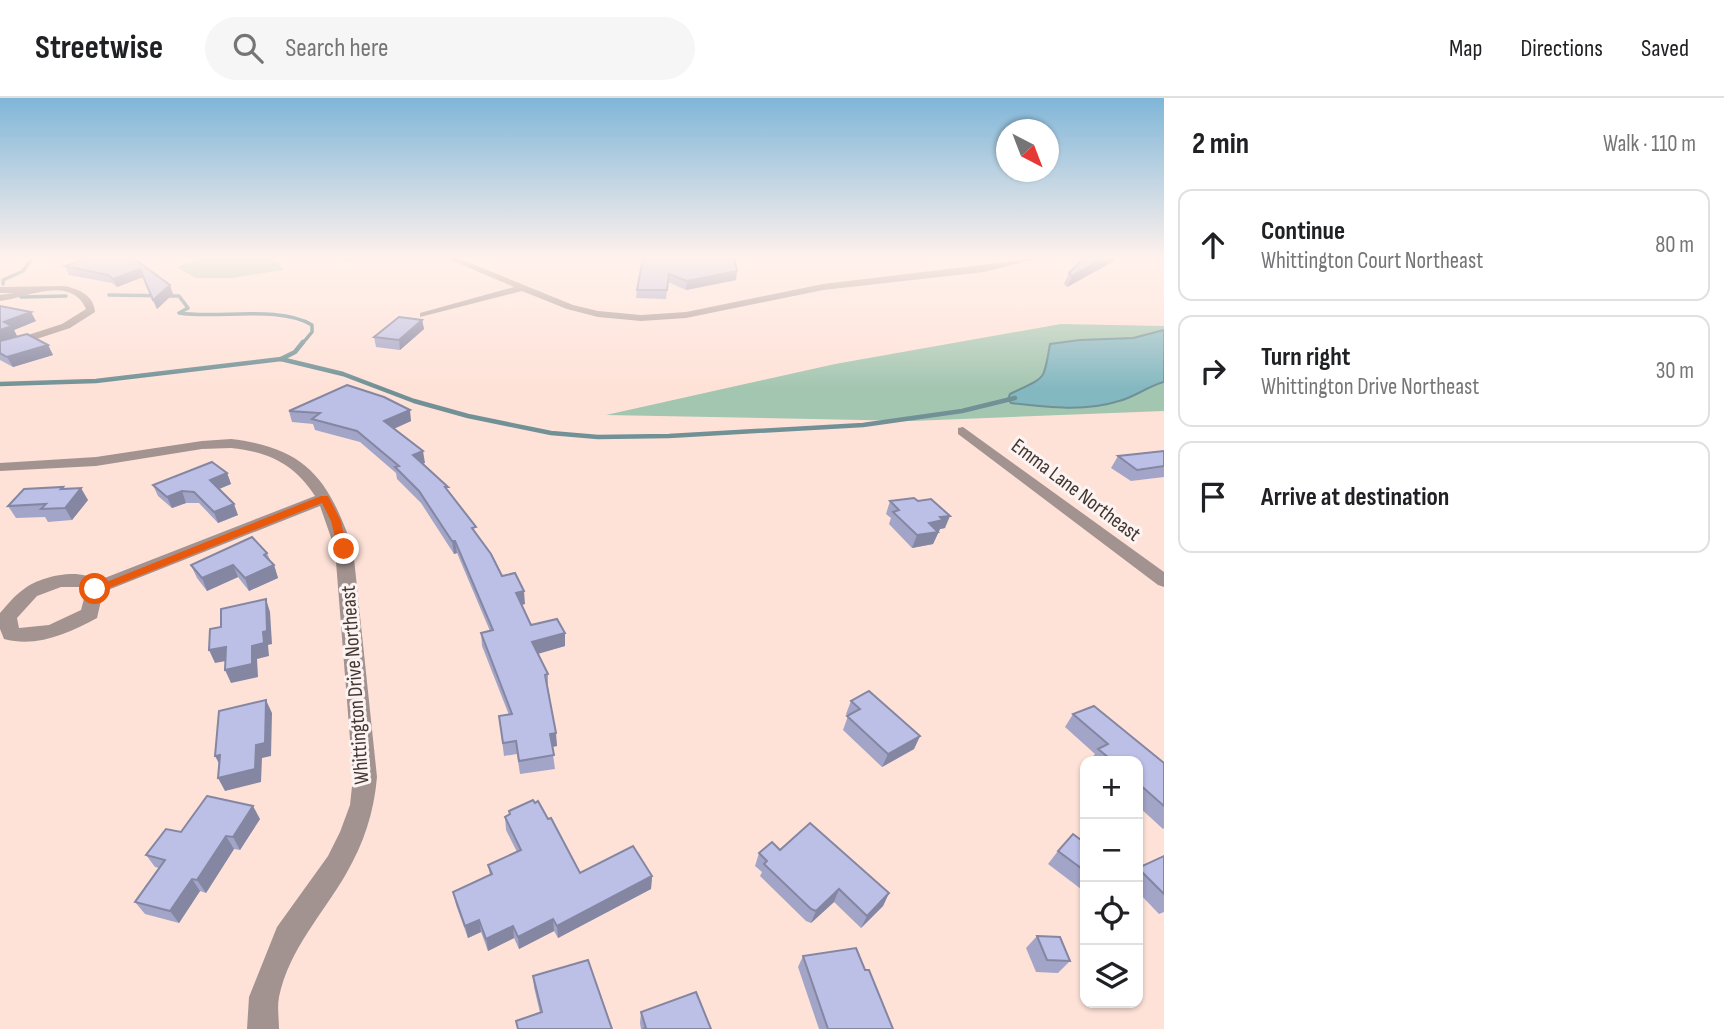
<!DOCTYPE html>
<meta charset="utf-8">
<style>
body{margin:0;font-family:"Sofia Sans Condensed",sans-serif;background:#f6f6f6;color:#202124}
.controls{position:absolute;right:21px;bottom:21px;display:grid;overflow:hidden;border-radius:14px;box-shadow:0 2px 5px #0004}
.controls button{width:63px;height:63px;display:grid;place-items:center;padding:0;border:0;border-bottom:2px solid #e0e0e0;background:#fff;color:#202124;font:35px sans-serif}
.compass{position:absolute;left:996px;top:21px;width:63px;height:63px;border-radius:50%;background:#fff;box-shadow:0 2px 5px #0004;rotate:138deg}
.stop{position:absolute;width:21px;height:21px;margin:-16px;border:5px solid #ea580c;border-radius:50%;background:#fff}
.stop.end{background:#ea580c;border-color:#fff;box-shadow:0 2px 7px #0008}
.list{margin:0;padding:0;list-style:none}
h2{display:flex;justify-content:space-between;align-items:center;height:91px;margin:0;padding:0 28px;font-size:30px}
h2 small{font-size:23px;font-weight:400;color:#757577}
.list li{display:grid;grid-template-columns:46px 1fr auto;gap:21px;align-items:center;box-sizing:border-box;height:112px;margin:0 14px 14px;padding:0 14px;border:2px solid #e0e0e0;border-radius:14px}
.list b{display:block;font-size:26px;white-space:nowrap}
.list p{margin:0;font-size:23px;white-space:nowrap;color:#757577}
.list em{font-size:23px;font-style:normal;color:#757577}
.icon{flex:none;width:38px;height:38px;fill:none;stroke:currentColor;stroke-width:2;stroke-linecap:round;stroke-linejoin:round}
.map{position:relative;flex:none;width:1164px;height:931px;overflow:hidden}
header{display:flex;align-items:center;gap:42px;box-sizing:border-box;height:98px;padding:0 35px;background:#fff;border-bottom:2px solid #e0e0e0}
header strong{font-size:33px}
nav{display:flex;gap:38px;margin-inline-start:auto;font-size:24px}
.search{width:490px;height:63px;background:#f6f6f6;display:flex;align-items:center;gap:18px;box-sizing:border-box;padding:0 24px;border-radius:38px;color:#757577;font-size:26px}
main{display:flex}
aside{flex:1;background:#fff}
.map>svg:first-child{display:block}
</style>
<header>
<strong>Streetwise</strong>
<div class="search"><svg class="icon" aria-label="search" viewBox="0 0 24 24"><circle cx="10" cy="10" r="6"/><path d="M15 15l6 6"/></svg>Search here</div>
<nav><a>Map</a><a>Directions</a><a>Saved</a></nav>
</header>
<main>
<div class="map">
<svg width="1164" height="931" viewBox="0 0 1164 931">
<rect width="100%" height="100%" fill="#fee2d8"/>
<g fill="#a3c6b1">
<path d="M208,160H273L283,172L231,180H196L176,169Z"/>
<path d="M1061,226L1164,228V313L912,323L606,317L835,266Z"/>
</g>
<path fill="#84b8c1" stroke="#719196" stroke-width="2" d="M1164,232V284C1148,288 1135,299 1119,303C1085,314 1046,309 1011,305L1008,301L1010,296C1046,278 1043,286 1050,246L1080,242L1133,240Z"/>
<g fill="none" stroke-linecap="round" stroke-linejoin="round">
<g stroke="#719196" stroke-width="3.5">
<path d="M3,186V182L23,173L32,160"/>
<path d="M109,197L179,198L188,210L179,215C218,221 279,207 312,227V234L302,246"/>
<path d="M21,199L66,198"/>
</g>
<g stroke="#719196" stroke-width="4.5">
<path d="M281,261L295,254L303,244"/>
<path d="M0,286L96,283L281,261L343,276L414,303L468,318L551,335L598,339L669,338L863,327L962,313L1015,300"/>
</g>
<g fill="#a39390" fill-rule="evenodd">
<path d="M446,160H458L573,207L598,213L641,217L686,214L823,186L1039,160L984,174L823,192L686,220L641,223L598,219L567,211L522,193L420,219V215L514,189Z"/>
<path d="M64,188C80,191 94,198 95,214L70,230L0,253V246L62,226L86,211C71,176 26,200 0,203V197L14,195H0V189Z"/>
<path d="M963,329L1164,474V489L1158,487L958,336V330Z"/>
<path d="M231,341C307,350 329,382 353,451L377,679C374,714 364,745 346,776C323,816 289,851 279,899C277,909 279,921 279,931H247L249,899L277,829L328,758L340,734L350,707L353,679L335,451L320,408L103,494L97,520C69,535 37,550 4,541L0,531V515C7,507 15,497 24,491C40,478 81,469 97,483L315,398C294,366 269,354 231,350L202,351L96,368L0,373V365L96,359L202,343ZM61,489H82L86,493L81,512L49,527L19,530L17,520L37,498Z"/>
</g>
</g>
<g fill="#a2a5c7">
<path d="M133,160L173,196L157,211L143,179L117,189L112,185L69,177L65,168Z"/>
<path d="M338,160H350L351,165Z"/>
<path d="M639,160H734L737,173L736,182L686,192L668,184L666,201L636,200L637,192L643,161Z"/>
<path d="M1114,163L1067,189L1064,186L1069,175Z"/>
<path d="M0,208L36,223L14,232L17,238L6,241L48,247L53,257L13,269L0,262Z"/>
<path d="M422,222L424,231L400,252L376,249L374,239Z"/>
<path d="M289,313L411,323L394,331L425,365H423L448,393L477,437L502,478L525,506L521,507L531,527L565,535V548L538,556L548,576V589L557,648L552,649L555,671L520,676L517,656L504,658L499,618L509,617L482,548L481,535L490,533L457,455L454,456L421,405L397,381L396,375L360,344L315,332L313,326L292,324Z"/>
<path d="M1164,353V379L1131,383L1111,370L1118,358Z"/>
<path d="M227,375L231,386L219,391L238,417L218,425L199,405H186L172,410L158,398L153,387Z"/>
<path d="M64,391L88,402L72,422L48,424L45,419L16,420L8,408Z"/>
<path d="M890,403L945,430L940,431L933,446L912,450L889,426L891,420L886,416Z"/>
<path d="M267,455L271,464L274,467L278,480L249,493L238,479L207,493L197,480L191,467Z"/>
<path d="M851,603L920,638L914,651L882,669L843,632L848,618L846,616Z"/>
<path d="M1073,616L1164,665V730L1163,731L1138,708V663H1089L1095,656L1065,629Z"/>
<path d="M509,713L548,721L580,775L652,778L651,791L558,840L554,833L519,851L514,840L488,853L481,834L468,840L456,807L453,794L490,777L488,767L517,754L506,732L505,719L510,716Z"/>
<path d="M260,721L240,752L234,751L206,795L200,793L179,825L145,816L135,804L159,770L155,769L146,757L181,734Z"/>
<path d="M1085,745V794L1048,766L1058,753Z"/>
<path d="M780,752L889,795L883,808L861,830L834,804L811,825L806,823L760,778L762,774L755,768L759,755Z"/>
<path d="M1164,758V814L1159,816L1138,794V769Z"/>
<path d="M1037,838L1070,863L1058,875L1036,874L1026,850Z"/>
<path d="M803,858L865,872L893,931H819L798,869Z"/>
<path d="M533,878L612,931H518L516,923L540,915L534,889Z"/>
<path d="M641,914L711,931H641L640,925Z"/>
</g>
<g fill="#8486a2">
<path d="M1105,160H1116L1114,163L1067,189L1072,178Z"/>
<path d="M140,171L143,179L117,189L113,181Z"/>
<path d="M737,173L736,182L686,192L687,183Z"/>
<path d="M170,187L173,196L157,211L153,202Z"/>
<path d="M31,214L36,223L14,232L17,238L0,244V232L4,224Z"/>
<path d="M422,222L424,231L400,252L399,242Z"/>
<path d="M48,247L53,257L13,269L7,259Z"/>
<path d="M410,312L411,323L386,334L384,323Z"/>
<path d="M423,353L425,365L415,368L413,357Z"/>
<path d="M227,375L231,386L214,393L210,382Z"/>
<path d="M81,390L88,402L72,422L65,410Z"/>
<path d="M182,393L186,405L172,410L167,399Z"/>
<path d="M234,406L238,417L218,425L214,414Z"/>
<path d="M950,418L945,430L940,431L933,446L912,450L917,437L929,425L940,419Z"/>
<path d="M452,443H455L457,455L454,456Z"/>
<path d="M233,467L238,479L207,493L202,480Z"/>
<path d="M274,467L278,480L249,493L245,480Z"/>
<path d="M524,493L525,506L517,508L516,495Z"/>
<path d="M266,501L270,514L272,546L268,547L269,558L257,561L258,579L231,585L225,572L252,548L263,534Z"/>
<path d="M565,535V548L533,557L532,544Z"/>
<path d="M226,549L231,562L215,565L209,552Z"/>
<path d="M266,602L272,615L271,658L262,660L261,684L225,693L218,680L256,647Z"/>
<path d="M556,635L557,648L551,649L550,636Z"/>
<path d="M920,638L914,651L882,669L888,656Z"/>
<path d="M220,657L222,671L215,658Z"/>
<path d="M253,708L260,721L240,752L233,739Z"/>
<path d="M226,738L234,751L206,795L197,782Z"/>
<path d="M652,778L651,791L558,840L557,828Z"/>
<path d="M192,781L200,793L179,825L170,813Z"/>
<path d="M839,791L834,804L811,825L816,813Z"/>
<path d="M889,795L883,808L861,830L867,818Z"/>
<path d="M553,821L554,833L519,851L518,839Z"/>
<path d="M479,822L481,834L468,840L465,828Z"/>
<path d="M513,828L514,840L488,853L486,841Z"/>
</g>
<g fill="#bcc0e7" stroke="#8486a2" stroke-width="2">
<path d="M89,160H133L170,187L153,202L140,171L113,181L108,177L65,168Z"/>
<path d="M643,160H734L737,173L687,183L669,176L667,192H637Z"/>
<path d="M1084,160H1105L1072,178L1069,175Z"/>
<path d="M0,208L31,214L4,224L12,228L0,232Z"/>
<path d="M399,219L422,222L399,242L374,239Z"/>
<path d="M27,236L48,247L7,259L0,255V243Z"/>
<path d="M347,287L384,299L410,312L384,323L423,353L413,357L448,389H445L476,429L472,430L491,456L502,478L515,475L524,493L516,495L531,527L557,521L565,535L532,544L548,576L545,577L556,635L550,636L554,657L519,663L516,643L503,645L499,618L512,616L481,535L493,532L455,443H452L419,393L395,369L399,368L357,333L312,321L320,315L289,313Z"/>
<path d="M1164,353V368L1137,372L1118,358Z"/>
<path d="M212,364L227,375L210,382L234,406L214,414L194,394L182,393L167,399L153,387Z"/>
<path d="M63,389L61,391L81,390L65,410L41,411L46,406L8,408L24,391Z"/>
<path d="M914,400L918,403L931,401L950,418L940,419L943,422L929,425L938,434L917,437L893,414L899,412L890,403Z"/>
<path d="M252,439L267,455L264,457L274,467L245,480L233,467L202,480L191,467Z"/>
<path d="M266,501L267,533L263,534L264,545L252,548V566L225,572L226,549L209,552L210,531L221,529V511Z"/>
<path d="M869,593L920,638L888,656L847,618L860,611L851,603Z"/>
<path d="M266,602L265,645L256,647L255,671L218,680L220,657L215,658L219,613Z"/>
<path d="M1094,608L1164,665V708L1138,685V663H1113L1098,651L1108,646L1073,616Z"/>
<path d="M207,698L253,708L233,739L226,738L197,782L192,781L170,813L135,804L165,762L146,757L166,731L181,734Z"/>
<path d="M533,702L535,705L538,703L548,721L551,720L580,775L633,748L652,778L557,828L553,821L518,839L513,828L486,841L479,822L465,828L453,794L492,776L488,767L521,752L505,719L510,716L509,713Z"/>
<path d="M810,725L889,795L867,818L839,791L816,813L811,811L764,766L767,763L759,755L772,744L780,752Z"/>
<path d="M1073,736L1085,745V773L1058,753Z"/>
<path d="M1164,758V796L1138,770Z"/>
<path d="M1037,838L1060,839L1070,863L1047,862Z"/>
<path d="M856,850L865,872H869L893,931H828L803,858Z"/>
<path d="M588,862L612,931H518L516,923L542,914L533,878Z"/>
<path d="M696,894L711,931H643L646,930L641,914Z"/>
</g>
<linearGradient id="sky" x2="0" y2="1"><stop stop-color="#80b6d8"/><stop offset="0.55" stop-color="#fff2ed"/><stop offset="1" stop-color="#fff2ed" stop-opacity="0"/></linearGradient>
<rect width="1164" height="290" fill="url(#sky)"/>
<path fill="#ea580c" d="M321,398H328L341,423L347,453L338,451L331,423L322,405L99,494L95,495L89,491Z"/>
<g text-anchor="middle" dominant-baseline="central" stroke-width="6" stroke-linejoin="round" paint-order="stroke">
<g font-size="21" fill="#443631" stroke="#fbf4f2">
<text transform="translate(1076 392) rotate(37)">Emma Lane Northeast</text>
<text transform="translate(355 587) rotate(-94)">Whittington Drive Northeast</text>
</g>
</g>
</svg>
<div class="controls">
<button>+</button>
<button>−</button>
<button><svg class="icon" aria-label="locate" viewBox="0 0 24 24"><circle cx="12" cy="12" r="6"/><path d="M12 2v4M12 18v4M2 12h4M18 12h4"/></svg></button>
<button><svg class="icon" aria-label="layers" viewBox="0 0 24 24"><path d="M12 4l9 5-9 5-9-5zM3 14l9 5 9-5"/></svg></button>
</div>
<svg class="compass" viewBox="-18 -18 36 36"><path d="M0-13l5 13h-10z" fill="#e53935"/><path d="M0 13l5-13h-10z" fill="#757577"/></svg>
<div class="stop" style="left:95px;top:491px"></div>
<div class="stop end" style="left:344px;top:451px"></div>
</div>
<aside>
<h2>2 min<small>Walk · 110 m</small></h2>
<ul class="list">
<li><svg class="icon" aria-label="ahead" viewBox="0 0 24 24"><path d="M12 20V5M6 11l6-6 6 6"/></svg><div><b>Continue</b><p>Whittington Court Northeast</p></div><em>80 m</em></li>
<li><svg class="icon" aria-label="right" viewBox="0 0 24 24"><path d="M7 20v-9h11M14 6l5 5-5 5"/></svg><div><b>Turn right</b><p>Whittington Drive Northeast</p></div><em>30 m</em></li>
<li><svg class="icon" aria-label="arrive" viewBox="0 0 24 24"><path d="M6 21V4h12l-3 4 3 4H6"/></svg><div><b>Arrive at destination</b></div></li>
</ul>
</aside>
</main>
